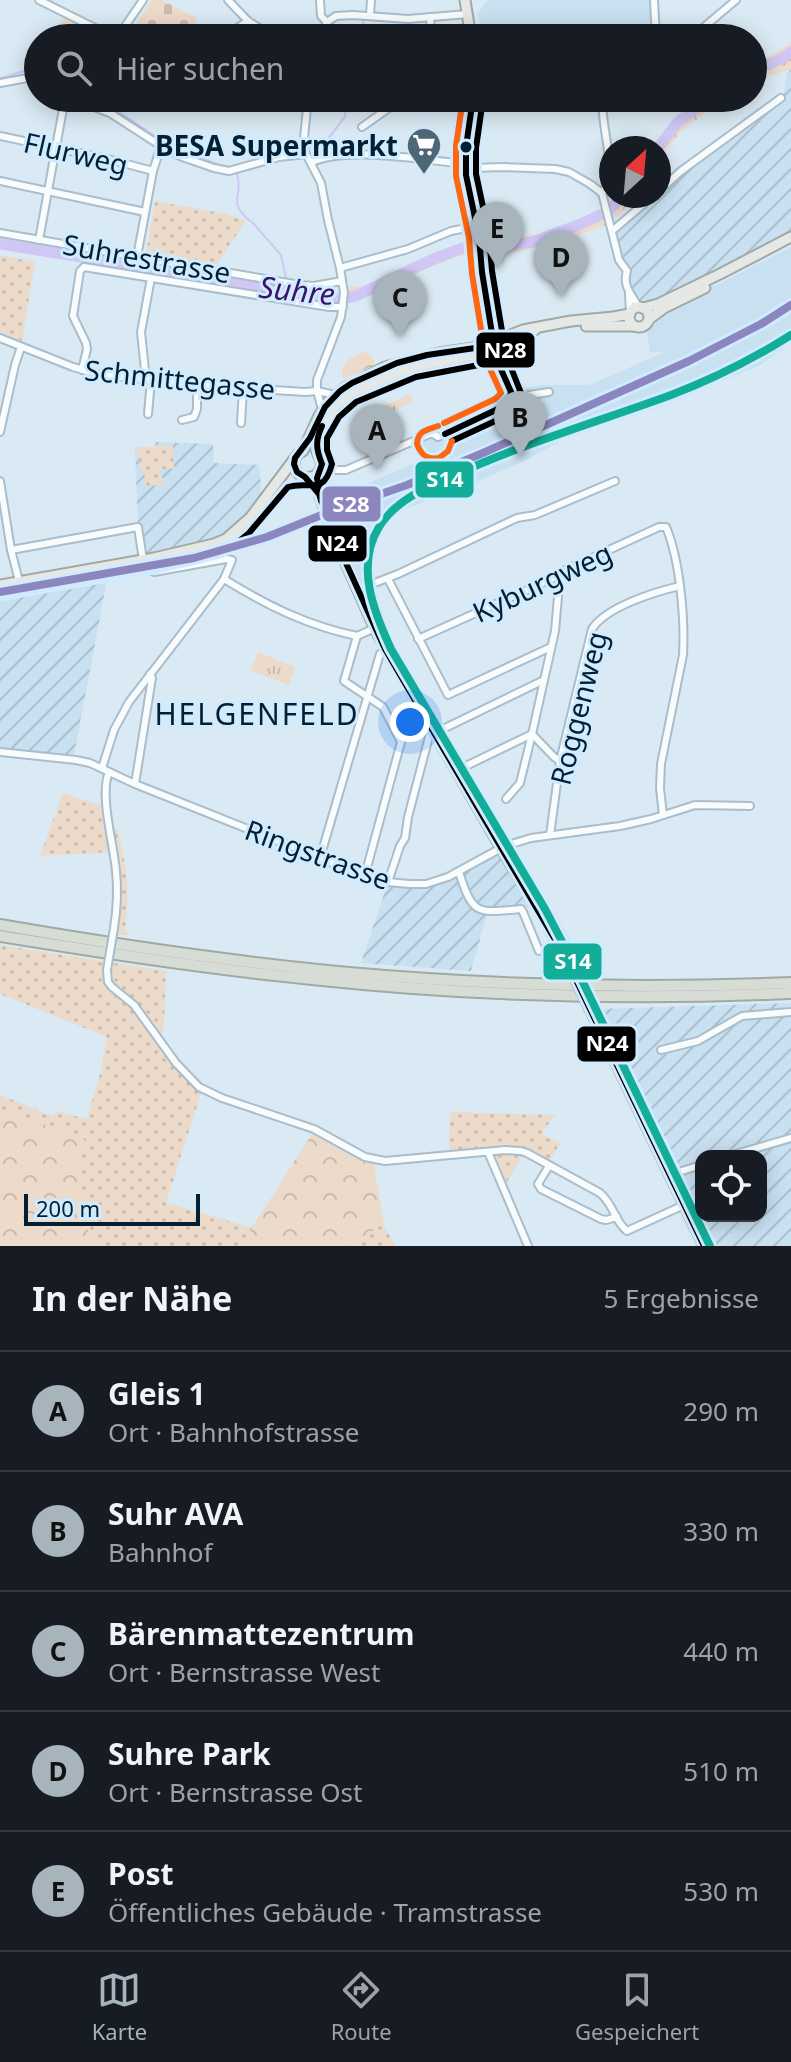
<!DOCTYPE html>
<html lang="de">
<meta charset="utf-8">
<style>
body{margin:0;font-family:"Noto Sans",sans-serif;background:#20242c;color:#f1f3f6}
.controls{position:absolute;right:24px;bottom:24px;display:grid;overflow:hidden;border-radius:16px;box-shadow:0 4px 20px #0003}
.controls button{width:72px;height:72px;display:grid;place-items:center;padding:0;border:0;border-bottom:2px solid #363941;background:#171b24;color:#f1f3f6;font:40px sans-serif}
.compass{position:absolute;left:599px;top:136px;width:72px;height:72px;border-radius:50%;background:#171b24;box-shadow:0 4px 20px #0003;rotate:26deg}
.scale{position:absolute;left:24px;bottom:20px;width:176px;box-sizing:border-box;padding-left:8px;border:4px solid #032032;border-top:0;font-size:22px;line-height:28px;white-space:nowrap;color:#032032;-webkit-text-stroke:6px #d0ebff;paint-order:stroke}
.you{position:absolute;left:410px;top:722px;width:28px;height:28px;margin:-20px;border:6px solid #fff;border-radius:50%;background:#1a73e8;box-shadow:0 0 0 12px #1a73e833}
.badge{display:grid;place-items:center;width:52px;height:52px;border-radius:50%;background:#a8b4bc;color:#111;font-size:26px;font-weight:700}
.pin{position:absolute;translate:-50% -66px;filter:drop-shadow(0 2px 4px #0008)}
.pin::after{content:'';position:absolute;top:42px;width:28px;height:24px;background:inherit;clip-path:polygon(0 0,100% 0,50% 100%)}
.list{margin:0;padding:0;list-style:none}
h2{display:flex;justify-content:space-between;align-items:center;height:104px;margin:0;padding:0 32px;font-size:34px}
h2 small{font-size:26px;font-weight:400;color:#9ea1a6}
.list li{display:grid;grid-template-columns:52px 1fr auto;gap:24px;align-items:center;box-sizing:border-box;height:120px;padding:0 32px;border-top:2px solid #363941}
.list b{display:block;font-size:30px;white-space:nowrap}
.list p{margin:0;font-size:26px;white-space:nowrap;color:#9ea1a6}
.list em{font-size:26px;font-style:normal;color:#9ea1a6}
.icon{flex:none;width:44px;height:44px;fill:none;stroke:currentColor;stroke-width:2;stroke-linecap:round;stroke-linejoin:round}
.map{position:relative;flex:none;width:791px;height:1246px;overflow:hidden}
.search{position:absolute;background:#171b24;box-shadow:0 4px 20px #0003;left:24px;right:24px;top:24px;height:88px;display:flex;align-items:center;gap:20px;box-sizing:border-box;padding:0 28px;border-radius:44px;color:#9ea1a6;font-size:30px}
.sheet{height:704px;background:#171b24}
nav{display:flex;justify-content:space-around;align-items:center;box-sizing:border-box;height:112px;border-top:2px solid #363941;background:#171b24;font-size:22px;color:#9ea1a6}
nav a{display:grid;justify-items:center;gap:4px}
nav .on{color:#a8b4bc}
.map>svg:first-child{display:block}
</style>
<div class="map">
<svg width="791" height="1246" viewBox="0 0 791 1246">
<defs>
<pattern id="industrial-furrows" width="10" height="10" patternUnits="userSpaceOnUse" patternTransform="scale(2)"><rect width="10" height="10" fill="#c9e0f1"/><path d="M-1 1l2-2M0 10L10 0M9 11l2-2" fill="none" stroke="#abc0cf"/></pattern>
<pattern id="grass-dots" width="8" height="8" patternUnits="userSpaceOnUse" patternTransform="scale(2)"><rect width="8" height="8" fill="#ecdaca"/><path d="M2 2h.1M6 6h.1" fill="none" stroke="#c9bbae" stroke-width="1.8" stroke-linecap="round"/></pattern>
<pattern id="forest-crowns" width="20" height="18" patternUnits="userSpaceOnUse" patternTransform="scale(2)"><rect width="20" height="18" fill="#ecdaca"/><path d="M2 6a3 3 0 1 1 6 0M12 15a3 3 0 1 1 6 0" fill="none" stroke="#c9bbae"/></pattern>
<pattern id="cemetery-stones" width="16" height="16" patternUnits="userSpaceOnUse" patternTransform="scale(2)"><rect width="16" height="16" fill="#ecdaca"/><path d="M2 7V4a2 2 0 0 1 4 0v3zM10 15v-3a2 2 0 0 1 4 0v3z" fill="#c9bbae"/></pattern>
<pattern id="park-tufts" width="24" height="20" patternUnits="userSpaceOnUse" patternTransform="scale(2)"><rect width="24" height="20" fill="#ecdaca"/><path d="M3 7l-1-3M5 7V3M7 7l1-3M15 17l-1-3M17 17v-4M19 17l1-3" fill="none" stroke="#c9bbae"/></pattern>
</defs>
<rect width="100%" height="100%" fill="#daeaf4"/>
<g fill="#c9e0f1">
<path d="M488,0H651V38H534L532,26L482,33L478,13Z"/>
<path d="M791,247V343L760,365L660,407L564,439L528,459L479,481L399,511L388,523L376,541L371,556L369,581L361,579L327,501L428,457L421,441L491,408L524,389L540,385H589L665,352H650L647,331L648,326L657,315Z"/>
<path d="M371,590L375,610L395,648L516,852L550,904L580,957L582,972H576L529,884L390,650L373,615L366,593Z"/>
<path d="M594,1009H599L713,1246H708Z"/>
</g>
<g fill="url(#industrial-furrows)" fill-rule="evenodd">
<path d="M791,69V234L650,304L639,303L631,286L625,281V275L612,231L656,196H659V193L681,174L783,97L787,74Z"/>
<path d="M156,442L213,444L214,463L259,465L261,488L260,504L226,539L143,560L138,527L135,447H155Z"/>
<path d="M108,575L73,760L0,752V593Z"/>
<path d="M501,848L536,906L521,909L488,911L471,971L361,963L388,882H434Z"/>
<path d="M791,1003V1246H713L599,1009ZM701,1156H761V1216H701Z"/>
</g>
<g fill="url(#grass-dots)">
<path d="M414,98H448L444,102L419,111Z"/>
<path d="M155,201L227,214L246,221L215,266L146,254Z"/>
<path d="M0,255L35,262L22,341L0,332Z"/>
<path d="M156,445L173,446L174,469L169,468L160,470L161,476L164,480L162,485L146,486L143,482H147V479H145L144,471H141L136,447H154Z"/>
<path d="M63,793L107,808L110,825L117,829C126,860 131,895 125,927L126,932L131,935H117L114,928L117,908L114,852L40,856Z"/>
<path d="M0,945L166,971L164,1022L160,1041L202,1090L166,1203L253,1228L240,1246H97C80,1225 78,1181 81,1155L18,1114L0,1115V1095L53,1116L56,1111L87,1119L100,1074L107,1037L0,994Z"/>
<path d="M450,1112L555,1115L541,1134L560,1143L549,1162L525,1150L449,1156Z"/>
<path d="M500,1152L523,1154L505,1186L494,1159L496,1154Z"/>
<path d="M383,1224L395,1246H348Z"/>
</g>
<g fill="url(#forest-crowns)">
<path d="M791,43V69L753,81V66Z"/>
<path d="M702,98H726L680,132L659,160V148H653C669,125 677,113 702,98Z"/>
<path d="M614,196H632L620,216L613,218L610,201Z"/>
<path d="M603,210L606,225L575,236L557,239L551,244L517,252L486,256L485,241L543,234Z"/>
<path d="M473,245V253L455,257L419,272L402,285L391,287L348,302V286C363,289 371,283 384,277C389,274 396,273 402,271C426,262 447,247 473,245Z"/>
<path d="M366,352L372,356L375,365L346,378H342C341,362 351,355 366,352Z"/>
<path d="M17,1114L85,1140C77,1169 78,1222 97,1246H0V1115Z"/>
<path d="M315,1129L373,1160L384,1224L348,1246H240Z"/>
</g>
<g fill="url(#cemetery-stones)">
<path d="M152,0H162L197,18L196,26L210,35L201,38H126Z"/>
<path d="M65,16L108,38H73L58,30Z"/>
</g>
<g fill="url(#park-tufts)">
<path d="M410,394L413,402L381,416L378,409Z"/>
<path d="M258,652L295,667L289,685L251,671Z"/>
</g>
<g fill="none" stroke-linecap="round" stroke-linejoin="round">
<g stroke="#d0c7f4" stroke-width="2">
<path d="M359,38L364,21"/>
<path d="M0,78L38,67"/>
<path d="M87,98L122,114L167,144L224,167L237,166"/>
<path d="M310,148C330,144 333,130 345,117V113L349,98"/>
<path d="M277,155L300,149"/>
<path d="M237,174C244,198 226,200 250,221"/>
<path d="M252,222L281,255L286,278"/>
</g>
<g stroke="#d0c7f4" stroke-width="11">
<path d="M753,71L781,59L791,52"/>
<path d="M658,148L677,123L710,98"/>
<path d="M0,244L181,273L291,294L340,299L356,296L431,260L463,248L497,247L532,242L576,226L609,211L622,196"/>
</g>
<g stroke="#a9bdcb" stroke-width="10">
<g id="minor">
<path d="M39,0L115,38"/>
<path d="M228,0L248,21L275,38"/>
<path d="M320,0L321,16L327,22"/>
<path d="M654,0L656,38"/>
<path d="M370,15L371,0"/>
<path d="M430,17L431,38"/>
<path d="M117,38L143,0"/>
<path d="M209,38L231,32L248,21"/>
<path d="M319,38L327,22L336,16L353,15L408,19L468,14"/>
<path d="M691,38L736,0"/>
<path d="M0,83L38,76"/>
<path d="M69,98L110,113L161,146L182,157L214,168L229,171L279,157L306,154"/>
<path d="M308,98L303,148L321,183L328,220L340,268L344,293L341,317L317,380V391L322,409"/>
<path d="M655,98V107"/>
<path d="M362,127L403,98"/>
<path d="M0,136L108,159L153,171"/>
<path d="M312,162C350,146 418,160 460,163L471,168L503,167L555,169L569,172L590,184L602,193L619,260L627,271C622,286 632,295 639,308"/>
<path d="M0,181L145,212"/>
<path d="M659,191L681,171L781,98"/>
<path d="M602,193C620,171 599,126 603,98"/>
<path d="M612,231L653,196"/>
<path d="M0,233L300,285L314,286L342,281"/>
<path d="M39,240L65,98"/>
<path d="M137,257L153,171L161,146"/>
<path d="M340,268L408,249L451,231L477,226"/>
<path d="M629,293L630,314"/>
<path d="M0,338L73,367L101,375L243,388L305,392L317,391L335,395"/>
<path d="M82,370L87,349L86,343L73,316L80,271L84,267L329,307H343"/>
<path d="M146,380L141,332L151,278"/>
<path d="M510,398L549,392"/>
<path d="M148,414L151,380"/>
<path d="M182,420L194,417L197,409V384"/>
<path d="M241,423L243,388"/>
<path d="M0,432L15,365L21,347"/>
<path d="M322,464L334,470H346L432,433L438,437L500,408L509,401L511,392L498,364L495,349"/>
<path d="M0,481L11,550L19,581"/>
<path d="M11,550L138,527L143,560"/>
<path d="M224,579C266,605 308,626 357,636L375,628"/>
<path d="M388,579L448,695L551,647"/>
<path d="M359,589L398,574L517,518L535,515L615,481"/>
<path d="M357,636L344,681L383,707L401,742L365,875"/>
<path d="M418,639L558,576L563,571L659,527H666C680,560 685,619 683,655L661,764L660,788L663,815"/>
<path d="M445,728L544,680"/>
<path d="M532,734L554,757L560,761"/>
<path d="M0,752L76,760L90,763L135,784L343,867L388,882L409,884H426L448,877L505,846L531,838L620,826L651,819L695,805L750,806"/>
<path d="M468,765L532,734"/>
<path d="M102,768L114,730L129,702L224,579L232,560L226,559L154,572"/>
<path d="M109,772C99,794 114,846 116,871C118,890 117,909 114,928"/>
<path d="M135,784L152,678L150,674"/>
<path d="M506,799L520,783L532,734L555,631L559,585L558,576"/>
<path d="M550,835L560,761L592,629C606,607 654,592 680,586"/>
<path d="M320,858L380,654L385,649"/>
<path d="M459,872C473,916 477,913 521,909L523,912L539,951"/>
<path d="M388,882L400,846L405,838L408,817L430,733L433,730"/>
<path d="M107,970L108,982L112,987L134,1005L176,1063L199,1087L222,1098L314,1129L365,1157L385,1161L505,1150L521,1151L527,1153L600,1193C615,1206 614,1221 627,1231L684,1205"/>
<path d="M661,1050L698,1041L742,1016L791,1012"/>
<path d="M488,1152L528,1246"/>
<path d="M729,1156L791,1138"/>
<path d="M549,1166L538,1184L541,1189L601,1219L606,1220L617,1217"/>
<path d="M669,1175L701,1165"/>
</g>
</g>
<g stroke="#9faaa6" stroke-width="13">
<g id="primary">
<path d="M465,0L471,38"/>
<path d="M473,98L466,147V175L479,237L482,272L495,347"/>
<circle cx="639" cy="317" r="10"/>
<path d="M643,308L658,304L720,274L791,237"/>
<path d="M649,319L664,308L705,288"/>
<path d="M586,326H634"/>
<path d="M536,329L526,337L489,352L413,367L351,393L333,408L318,435L316,449L322,464L317,478L320,497L336,541L376,631L501,848L545,920L572,972"/>
<path d="M294,461C294,475 306,482 318,474"/>
<path d="M0,585L154,558L214,544L226,539L250,518L298,454L303,451L319,416L328,402L346,387L385,367L439,353L480,347L523,330L571,321L613,317L630,314"/>
<path d="M590,1009L704,1246"/>
</g>
</g>
<g stroke="#9faaa6" stroke-width="14">
<g id="motorway">
<path d="M0,925C116,945 232,962 349,973C496,986 644,989 791,983"/>
<path d="M0,936C104,953 208,969 312,979C471,996 631,1000 791,993"/>
</g>
</g>
<use href="#minor" stroke="#f9fcfd" stroke-width="6"/>
<use href="#primary" stroke="#e5e8e5" stroke-width="9"/>
<use href="#motorway" stroke="#d7dcd5" stroke-width="10"/>
<path stroke="#b7bdc1" stroke-width="2" stroke-dasharray="14 14" stroke-linecap="butt" d="M368,557C376,530 392,511 415,497L544,442L672,398"/>
<g stroke="#a9bdcb" stroke-width="10" stroke-linecap="butt">
<path id="minor-bridge" d="M107,970L114,928"/>
</g>
<g stroke="#9faaa6" stroke-width="13" stroke-linecap="butt">
<path id="primary-bridge" d="M572,972L590,1009"/>
</g>
<use href="#minor-bridge" stroke="#f9fcfd" stroke-width="6"/>
<use href="#primary-bridge" stroke="#e5e8e5" stroke-width="9"/>
<g stroke="#d0ebff" stroke-width="12">
<g id="bus-1">
<path d="M495,341L475,348L427,355L397,363L352,383L340,391L325,407L310,438L295,458L294,464L297,472L305,477L319,494L336,541L385,649L564,955L704,1246"/>
<path d="M445,434L500,408L509,401L511,392L496,358L482,272L479,237L466,175V147L473,98"/>
<path d="M321,501L317,478L322,464C316,449 315,441 322,426"/>
</g>
</g>
<g stroke="#d0ebff" stroke-width="12">
<g id="bus-2">
<path d="M452,441L506,416L517,407L521,393L506,355L492,271L489,235L476,174V148L483,99"/>
<path d="M2,595L156,568L218,553L232,547L249,533L288,487C310,480 323,497 332,464L327,450V438L339,417L356,402L416,377L484,364L499,358"/>
</g>
</g>
<g stroke="#d0ebff" stroke-width="12">
<g id="bus-3">
<path d="M444,423L495,399L501,393L486,360L472,274L469,238L456,176V146L463,98"/>
<path d="M438,426C427,430 418,430 417,444C421,455 427,460 439,458L448,451L452,441"/>
</g>
</g>
<use href="#bus-1" stroke="#000" stroke-width="6"/>
<use href="#bus-2" stroke="#000" stroke-width="6"/>
<use href="#bus-3" stroke="#ff6612" stroke-width="6"/>
<g stroke="#d0ebff" stroke-width="14">
<path id="rail-1" d="M710,1246L578,972L545,909L391,649C374,612 355,566 379,527C396,499 430,486 459,473C528,442 600,421 671,395C713,379 753,359 791,335"/>
</g>
<g stroke="#d0ebff" stroke-width="14">
<path id="rail-2" d="M0,592L194,558L267,537L329,512L407,485L483,453L689,361L761,324L791,305"/>
</g>
<use href="#rail-1" stroke="#13ae99" stroke-width="8"/>
<use href="#rail-2" stroke="#8c86bf" stroke-width="8"/>
</g>
<defs>
<g id="supermarket-pin" transform="scale(1.8)"><path d="M0 17L-7.5 6A9.5 9.5 0 1 1 7.5 6Z" fill="#4e6776" stroke="#d0ebff"/><path d="M-6-5.5h2.5l.6 2H6L4.5 2H-2.5L-4.4-4H-6ZM-1.5 3.2a1.3 1.3 0 1 0 .1 0ZM3 3.2a1.3 1.3 0 1 0 .1 0Z" fill="#fff"/></g>
</defs>
<g fill-rule="evenodd">
<use href="#supermarket-pin" x="424" y="145"/>
</g>
<circle fill="#032032" stroke="#d0ebff" stroke-width="3" cx="466" cy="147" r="7"/>
<g text-anchor="middle" dominant-baseline="central" stroke-width="6" stroke-linejoin="round" paint-order="stroke">
<g font-size="28" font-weight="bold" fill="#032032" stroke="#d0ebff" text-anchor="end">
<text x="398" y="145">BESA Supermarkt</text>
</g>
<g font-size="28" fill="#032032" stroke="#d0ebff">
<text transform="translate(76 153) rotate(13)">Flurweg</text>
<text transform="translate(147 258) rotate(10)">Suhrestrasse</text>
<text transform="translate(180 379) rotate(6)">Schmittegasse</text>
<text transform="translate(542 582) rotate(-25)">Kyburgweg</text>
<text transform="translate(578 708) rotate(-76)">Roggenweg</text>
<text transform="translate(318 854) rotate(20)">Ringstrasse</text>
</g>
<g font-size="30" font-style="italic" fill="#3b1267" stroke="#d0ebff">
<text transform="translate(297 290) rotate(6)">Suhre</text>
</g>
<g font-size="30" letter-spacing="2" fill="#032032" stroke="#d0ebff">
<text x="257" y="713">HELGENFELD</text>
</g>
</g>
<g stroke="#d0ebff" stroke-width="3">
<rect x="475" y="331" width="61" height="38" rx="8" fill="#000"/>
<rect x="414" y="460" width="61" height="39" rx="8" fill="#13ae99"/>
<rect x="321" y="485" width="61" height="38" rx="8" fill="#8c86bf"/>
<rect x="307" y="524" width="61" height="39" rx="8" fill="#000"/>
<rect x="542" y="942" width="61" height="39" rx="8" fill="#13ae99"/>
<rect x="576" y="1025" width="61" height="38" rx="8" fill="#000"/>
</g>
<g font-size="22" text-anchor="middle" font-weight="bold" fill="#fff">
<text x="505" y="358">N28</text>
<text x="445" y="487">S14</text>
<text x="351" y="512">S28</text>
<text x="337" y="551">N24</text>
<text x="573" y="969">S14</text>
<text x="607" y="1051">N24</text>
</g>
</svg>
<div class="controls">
<button><svg class="icon" aria-label="locate" viewBox="0 0 24 24"><circle cx="12" cy="12" r="6"/><path d="M12 2v4M12 18v4M2 12h4M18 12h4"/></svg></button>
</div>
<svg class="compass" viewBox="-18 -18 36 36"><path d="M0-13l5 13h-10z" fill="#e53935"/><path d="M0 13l5-13h-10z" fill="#9ea1a6"/></svg>
<div class="scale">200 m</div>
<div class="you"></div>
<div class="pin badge" style="left:377px;top:470px">A</div>
<div class="pin badge" style="left:520px;top:457px">B</div>
<div class="pin badge" style="left:400px;top:337px">C</div>
<div class="pin badge" style="left:561px;top:297px">D</div>
<div class="pin badge" style="left:497px;top:268px">E</div>
<div class="search"><svg class="icon" aria-label="search" viewBox="0 0 24 24"><circle cx="10" cy="10" r="6"/><path d="M15 15l6 6"/></svg>Hier suchen</div>
</div>
<section class="sheet">
<h2>In der Nähe<small>5 Ergebnisse</small></h2>
<ul class="list">
<li><span class="badge">A</span><div><b>Gleis 1</b><p>Ort · Bahnhofstrasse</p></div><em>290 m</em></li>
<li><span class="badge">B</span><div><b>Suhr AVA</b><p>Bahnhof</p></div><em>330 m</em></li>
<li><span class="badge">C</span><div><b>Bärenmattezentrum</b><p>Ort · Bernstrasse West</p></div><em>440 m</em></li>
<li><span class="badge">D</span><div><b>Suhre Park</b><p>Ort · Bernstrasse Ost</p></div><em>510 m</em></li>
<li><span class="badge">E</span><div><b>Post</b><p>Öffentliches Gebäude · Tramstrasse</p></div><em>530 m</em></li>
</ul>
</section>
<nav>
<a class="on"><svg class="icon" aria-label="map" viewBox="0 0 24 24"><path d="M3 6l6-2 6 2 6-2v14l-6 2-6-2-6 2zM9 4v14M15 6v14"/></svg>Karte</a>
<a><svg class="icon" aria-label="directions" viewBox="0 0 24 24"><path d="M12 3l9 9-9 9-9-9zM9 14v-3h6M13 9l2 2-2 2"/></svg>Route</a>
<a><svg class="icon" aria-label="saved" viewBox="0 0 24 24"><path d="M7 4h10v16l-5-4-5 4z"/></svg>Gespeichert</a>
</nav>
